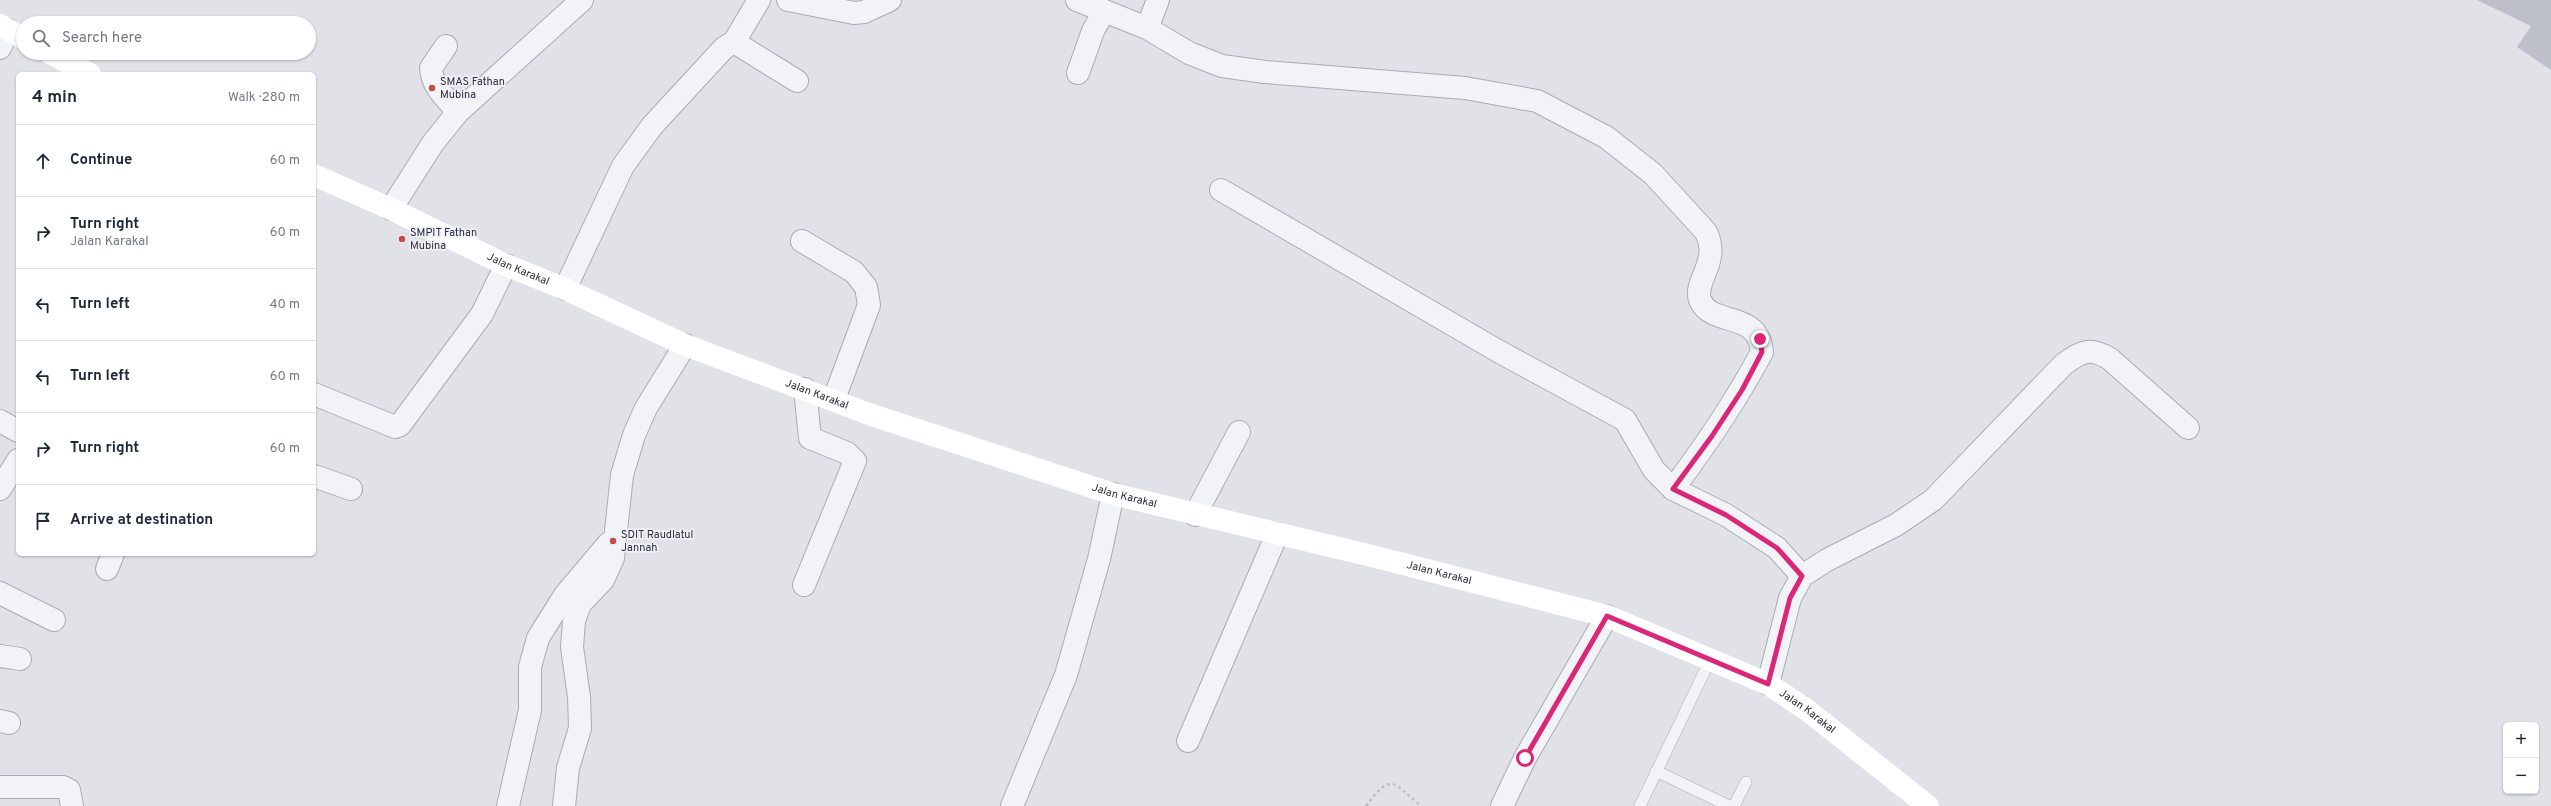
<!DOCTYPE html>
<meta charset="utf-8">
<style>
body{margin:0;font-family:Overpass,sans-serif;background:#f6f6f7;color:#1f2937}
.controls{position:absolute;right:12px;bottom:12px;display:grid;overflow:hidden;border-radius:6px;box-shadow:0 1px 3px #0004}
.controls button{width:36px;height:36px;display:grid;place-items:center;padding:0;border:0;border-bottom:1px solid #e0e1e3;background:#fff;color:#1f2937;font:20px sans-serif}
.stop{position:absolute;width:12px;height:12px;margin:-9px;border:3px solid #db2777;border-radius:50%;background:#fff}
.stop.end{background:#db2777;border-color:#fff;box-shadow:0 1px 4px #0008}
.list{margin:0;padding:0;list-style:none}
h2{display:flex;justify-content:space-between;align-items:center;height:52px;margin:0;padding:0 16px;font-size:17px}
h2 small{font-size:13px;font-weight:400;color:#747a83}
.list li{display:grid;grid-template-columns:26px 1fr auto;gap:12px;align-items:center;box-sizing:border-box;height:72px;padding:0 16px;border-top:1px solid #e0e1e3}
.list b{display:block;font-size:15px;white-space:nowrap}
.list p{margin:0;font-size:13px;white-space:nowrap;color:#747a83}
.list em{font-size:13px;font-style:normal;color:#747a83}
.icon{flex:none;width:22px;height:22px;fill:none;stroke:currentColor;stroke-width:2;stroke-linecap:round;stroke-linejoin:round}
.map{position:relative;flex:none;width:2551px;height:806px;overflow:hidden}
.search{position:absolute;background:#fff;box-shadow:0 1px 3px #0004;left:16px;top:16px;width:300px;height:44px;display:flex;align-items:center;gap:10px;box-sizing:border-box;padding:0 14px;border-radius:22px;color:#747a83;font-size:15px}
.panel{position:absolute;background:#fff;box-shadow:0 1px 3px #0004;left:16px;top:72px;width:300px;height:484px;border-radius:6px}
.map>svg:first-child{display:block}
</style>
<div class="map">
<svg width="2551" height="806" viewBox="0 0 2551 806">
<rect width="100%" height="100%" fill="#e0e2e8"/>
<path fill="#bdc0cb" d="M2477,0H2551V70L2517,47L2531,26Z"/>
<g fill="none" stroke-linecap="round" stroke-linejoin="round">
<g stroke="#a9acb5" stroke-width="12">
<g id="lane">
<path d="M1656,771L1729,806"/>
<path d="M1640,806L1710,660"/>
<path d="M1734,806L1746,782"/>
</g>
</g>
<g stroke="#a9acb5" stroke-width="24">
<g id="street">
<path d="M788,0L854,13L864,12L890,0"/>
<path d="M1077,0L1147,28L1189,53L1222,66L1265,72L1465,88L1537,101L1606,137L1653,174L1706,232C1721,262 1693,281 1700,300C1712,328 1758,309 1762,352C1736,401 1706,445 1673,489"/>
<path d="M1147,28L1158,0"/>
<path d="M734,42L797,81"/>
<path d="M446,46L431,68C432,87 446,98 458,112"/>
<path d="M0,48L8,30"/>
<path d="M1078,73L1093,31L1104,11"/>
<path d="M1221,190L1498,351L1625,420L1654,470L1673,489L1726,515L1777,548L1802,576L1790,598L1768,684"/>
<path d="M391,209L433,143L458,112L582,0"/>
<path d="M802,241L854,272L866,287L869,305L834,399"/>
<path d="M565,289L623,166L652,126L724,48L734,42L759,0"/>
<path d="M314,394L395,427L400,425L482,314L506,265"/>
<path d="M0,421L18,431"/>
<path d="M314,476L351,489"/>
<path d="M0,489L18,460"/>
<path d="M1195,515L1239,432"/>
<path d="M107,569L113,554"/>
<path d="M1802,576L1827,560L1896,525L1933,500L2064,364C2082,351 2090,347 2110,359L2188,428"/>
<path d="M804,585L855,461L847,453L810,438L805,389"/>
<path d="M0,593L54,620"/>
<path d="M0,656L20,659"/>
<path d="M0,721L9,723"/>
<path d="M1188,741L1277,534"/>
<path d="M0,787H63L69,790L72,806"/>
<path d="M508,806L530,710V667L538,638L565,595L608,544L614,540"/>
<path d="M564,806L568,768L580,728L579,697L572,647L574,621L580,604L603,580L613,558L622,475L634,435L646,408L685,345"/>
<path d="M1012,806L1066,675L1099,559L1113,494"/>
<path d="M1502,806L1525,758L1607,616"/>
</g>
</g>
<path stroke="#bec0c7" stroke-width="2.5" stroke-dasharray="3 3" stroke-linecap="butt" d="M1366,806C1392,772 1392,782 1421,806"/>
<use href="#lane" stroke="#f2f3f7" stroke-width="11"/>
<use href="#street" stroke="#f2f3f7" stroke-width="22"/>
<g stroke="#fff" stroke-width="22">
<path d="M0,25L23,38"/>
<path d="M50,53L90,74"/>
<path id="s1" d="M314,175L391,209L506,265L565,289L685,345L869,414L1113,494L1372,556L1607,616L1768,684L1807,710L1928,806"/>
</g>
</g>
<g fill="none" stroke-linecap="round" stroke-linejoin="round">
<path stroke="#db2777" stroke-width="5" d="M1525,758L1607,616L1768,684L1790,598L1802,576L1777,548L1726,515L1673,489L1712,436L1742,390L1762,352L1760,339"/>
</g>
<g fill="#ca4948" stroke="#eff1f6" stroke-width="1.5">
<circle cx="432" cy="88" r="4"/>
<circle cx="402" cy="239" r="4"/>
<circle cx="613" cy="541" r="4"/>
</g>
<g text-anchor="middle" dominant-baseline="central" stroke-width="3.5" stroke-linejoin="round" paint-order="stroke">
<g font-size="11" fill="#292d3f" stroke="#eff1f6" text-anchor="start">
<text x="440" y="82">SMAS Fathan<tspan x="440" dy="13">Mubina</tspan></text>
<text x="410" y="233">SMPIT Fathan<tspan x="410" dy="13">Mubina</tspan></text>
<text x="621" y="535">SDIT Raudlatul<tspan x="621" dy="13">Jannah</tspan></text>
</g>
<g font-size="11" fill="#292d3f" stroke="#eff1f6">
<text stroke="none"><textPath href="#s1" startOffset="225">Jalan Karakal</textPath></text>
<text stroke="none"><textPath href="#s1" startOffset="549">Jalan Karakal</textPath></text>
<text stroke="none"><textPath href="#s1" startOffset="873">Jalan Karakal</textPath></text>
<text stroke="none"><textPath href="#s1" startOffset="1197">Jalan Karakal</textPath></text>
<text stroke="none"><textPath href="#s1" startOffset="1593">Jalan Karakal</textPath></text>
</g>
</g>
</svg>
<div class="controls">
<button>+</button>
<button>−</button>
</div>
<div class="stop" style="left:1525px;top:758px"></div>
<div class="stop end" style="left:1760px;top:339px"></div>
<div class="search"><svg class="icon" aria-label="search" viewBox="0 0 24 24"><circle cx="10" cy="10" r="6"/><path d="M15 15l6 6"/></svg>Search here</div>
<section class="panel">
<h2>4 min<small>Walk · 280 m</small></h2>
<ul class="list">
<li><svg class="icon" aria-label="ahead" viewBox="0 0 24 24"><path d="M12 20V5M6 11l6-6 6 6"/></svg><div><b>Continue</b></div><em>60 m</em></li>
<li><svg class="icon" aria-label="right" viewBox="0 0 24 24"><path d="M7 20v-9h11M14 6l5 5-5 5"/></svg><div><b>Turn right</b><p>Jalan Karakal</p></div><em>60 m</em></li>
<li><svg class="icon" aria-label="left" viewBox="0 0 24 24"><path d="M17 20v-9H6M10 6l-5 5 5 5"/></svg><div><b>Turn left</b></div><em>40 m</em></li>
<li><svg class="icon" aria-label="left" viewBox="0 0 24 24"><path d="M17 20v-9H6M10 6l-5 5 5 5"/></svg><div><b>Turn left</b></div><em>60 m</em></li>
<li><svg class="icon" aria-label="right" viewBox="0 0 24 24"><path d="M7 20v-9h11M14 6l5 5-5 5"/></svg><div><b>Turn right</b></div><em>60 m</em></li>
<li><svg class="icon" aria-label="arrive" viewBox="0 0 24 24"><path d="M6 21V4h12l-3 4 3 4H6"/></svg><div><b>Arrive at destination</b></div></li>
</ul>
</section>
</div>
